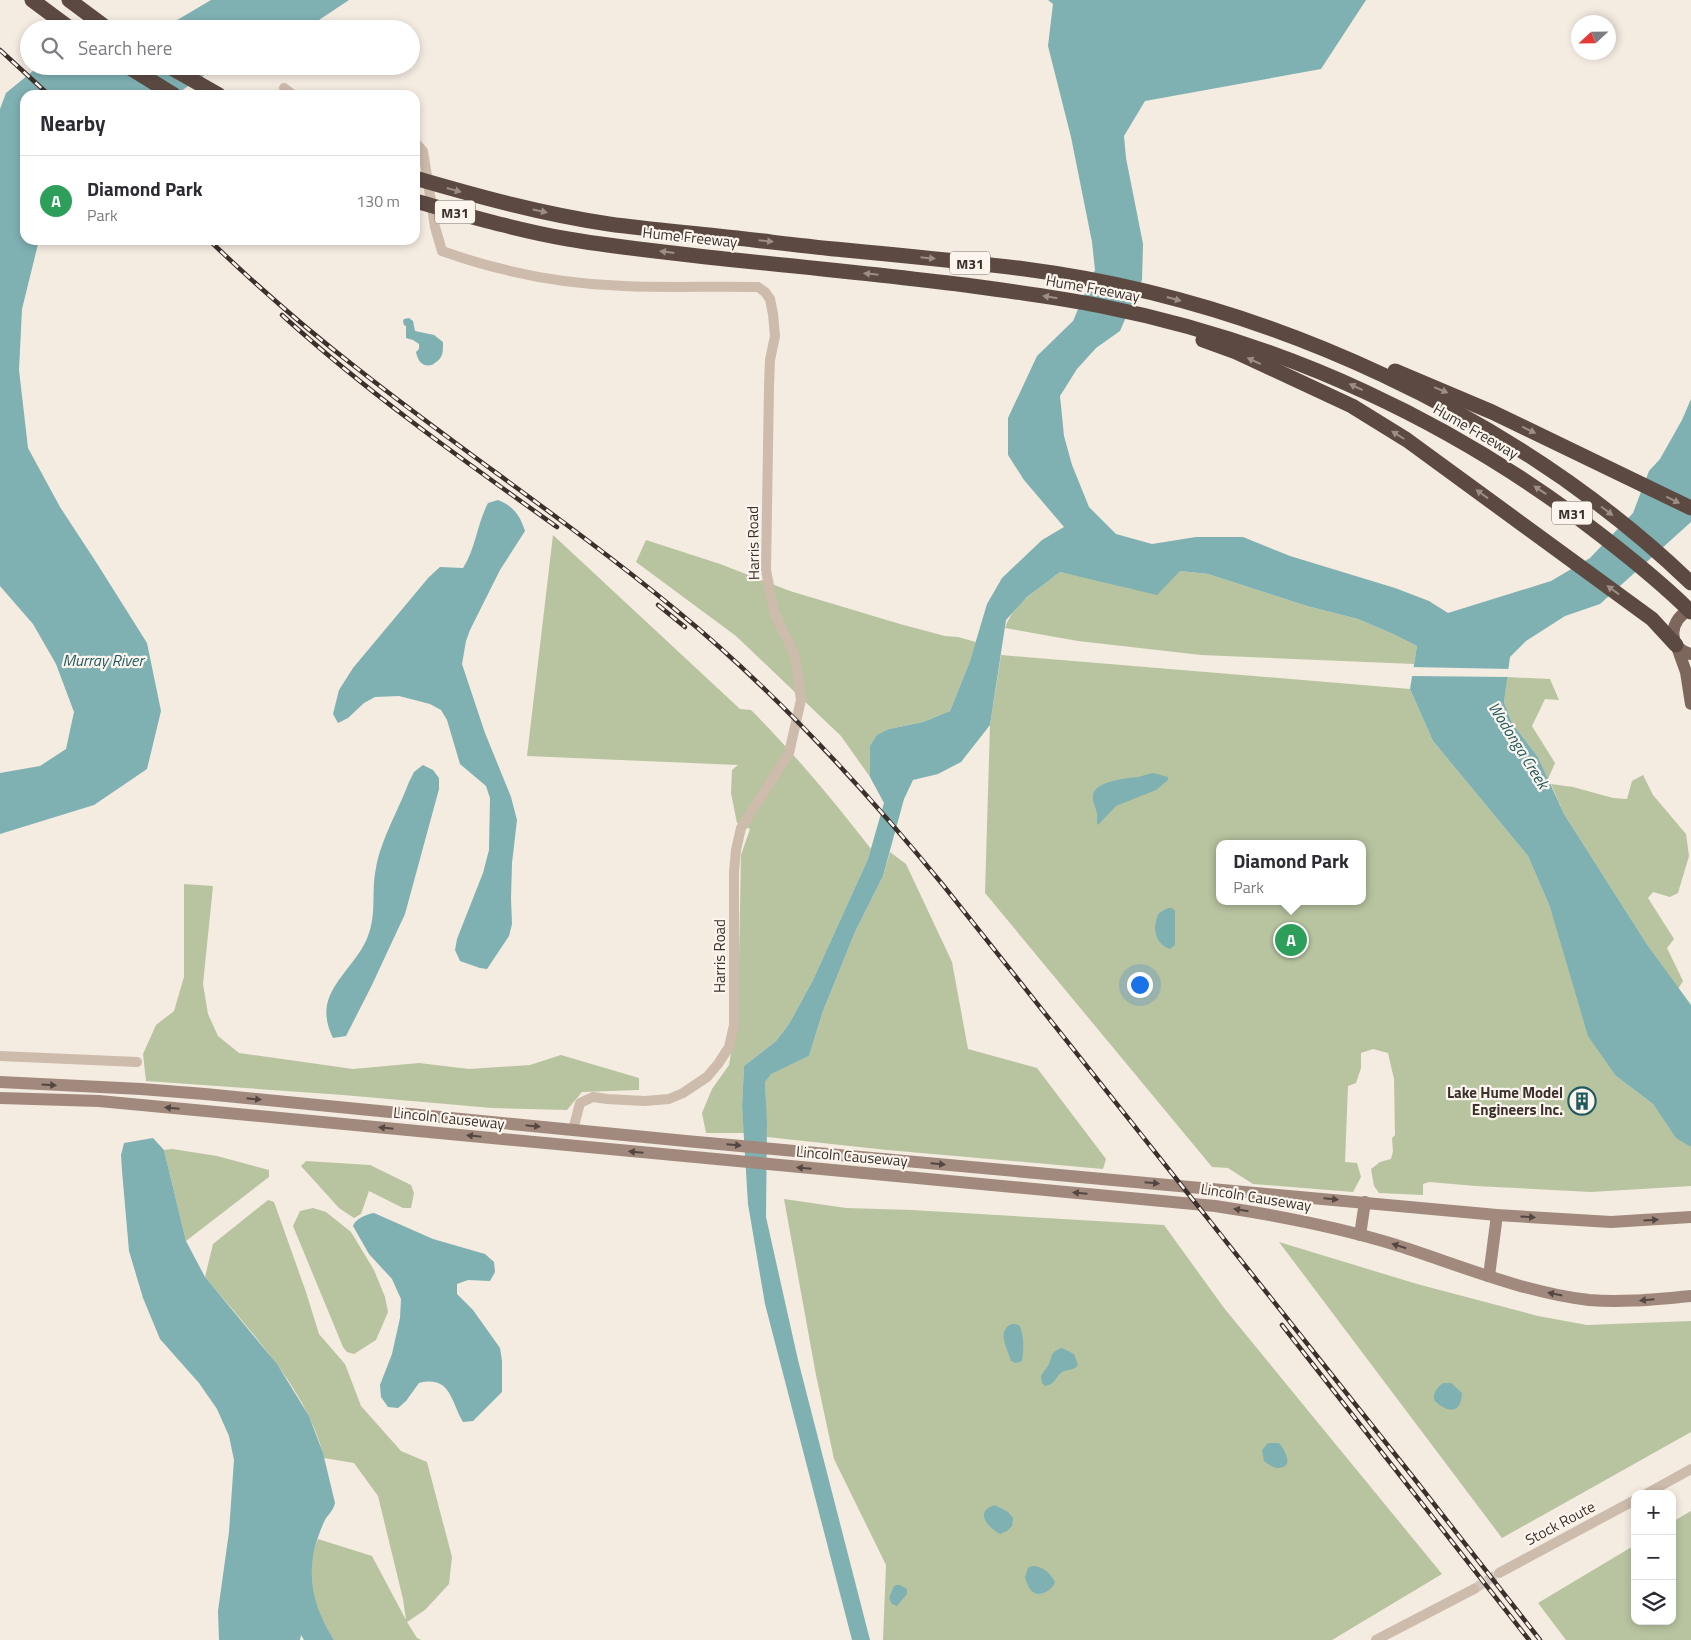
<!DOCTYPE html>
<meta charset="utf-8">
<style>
body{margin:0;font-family:"Titillium Web",sans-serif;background:#f2f2f3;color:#2b2b33}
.controls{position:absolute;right:15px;bottom:15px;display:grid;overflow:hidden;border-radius:10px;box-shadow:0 2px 8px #0003}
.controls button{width:45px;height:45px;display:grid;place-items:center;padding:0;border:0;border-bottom:1px solid #e1e1e2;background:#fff;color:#2b2b33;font:25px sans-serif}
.compass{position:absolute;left:1571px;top:15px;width:45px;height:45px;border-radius:50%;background:#fff;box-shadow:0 2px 8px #0003;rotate:248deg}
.you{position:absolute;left:1139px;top:984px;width:18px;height:18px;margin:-12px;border:4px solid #fff;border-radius:50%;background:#1a73e8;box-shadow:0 0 0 8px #1a73e833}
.badge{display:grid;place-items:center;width:32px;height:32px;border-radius:50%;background:#d93025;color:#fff;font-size:16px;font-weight:700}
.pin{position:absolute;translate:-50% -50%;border:2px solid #fff;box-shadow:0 1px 5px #0006}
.popup{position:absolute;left:1216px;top:840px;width:150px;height:65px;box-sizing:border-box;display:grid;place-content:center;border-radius:10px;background:#fff;filter:drop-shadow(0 1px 4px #0005);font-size:16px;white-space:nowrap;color:#7c7c81}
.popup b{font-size:19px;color:#2b2b33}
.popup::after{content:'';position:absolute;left:50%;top:100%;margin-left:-10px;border:10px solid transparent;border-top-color:#fff}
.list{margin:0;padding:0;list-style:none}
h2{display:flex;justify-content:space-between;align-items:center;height:65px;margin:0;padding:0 20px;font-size:21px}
h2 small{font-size:16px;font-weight:400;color:#7c7c81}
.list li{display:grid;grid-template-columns:32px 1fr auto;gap:15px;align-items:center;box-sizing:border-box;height:90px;padding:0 20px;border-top:1px solid #e1e1e2}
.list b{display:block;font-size:19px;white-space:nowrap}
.list p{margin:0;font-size:16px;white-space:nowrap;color:#7c7c81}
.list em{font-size:16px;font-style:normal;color:#7c7c81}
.icon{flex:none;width:28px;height:28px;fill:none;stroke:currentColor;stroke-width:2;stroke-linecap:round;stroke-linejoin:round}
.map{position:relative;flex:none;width:1691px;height:1640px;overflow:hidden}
.search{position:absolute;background:#fff;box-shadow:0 2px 8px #0003;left:20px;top:20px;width:400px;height:55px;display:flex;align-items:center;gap:12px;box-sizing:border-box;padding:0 18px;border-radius:28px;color:#7c7c81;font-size:19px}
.panel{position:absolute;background:#fff;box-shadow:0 2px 8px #0003;left:20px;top:90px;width:400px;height:155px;border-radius:15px}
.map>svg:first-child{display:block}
</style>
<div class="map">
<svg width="1691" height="1640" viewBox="0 0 1691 1640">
<rect width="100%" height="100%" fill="#f4ebe1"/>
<g fill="#b8c4a0" fill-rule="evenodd">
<path d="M553,535L740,709L751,710C794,753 833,800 871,849L868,859L813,980L789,1024L776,1041L744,1066L742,1106L744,1133H706L702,1113L712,1089L729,1065L738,1009L741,855L750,829L737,823L731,793L732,770L738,765L527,756Z"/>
<path d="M646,540L720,564L790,591L900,624L945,636L958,637L976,642L970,661L950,711L923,722L889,729L870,746V777L841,736L736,636L636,562Z"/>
<path d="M1180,571L1208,574L1307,606L1358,619L1393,634L1417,646L1414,664L1201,655L1078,641L1005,628C1013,603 1040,588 1060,572L1093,579Z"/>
<path d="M1001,655L1410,689L1433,741L1528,856L1550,907L1616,1076L1653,1104L1676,1137L1691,1147V1186L1591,1192L1476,1186L1429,1182L1423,1184V1195L1379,1193L1374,1186L1371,1169L1380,1162L1391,1159L1393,1151L1392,1138L1395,1135L1394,1079L1388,1053L1373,1049L1361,1053V1068L1356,1083L1348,1086L1345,1162L1357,1163L1361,1177L1353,1192L1253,1184L1228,1168L1212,1167L985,893L990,725ZM1220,844H1362V901H1220Z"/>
<path d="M1507,677L1550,679L1559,700L1545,699L1532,726L1555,763L1548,779L1538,757L1512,723L1504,702Z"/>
<path d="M1643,775L1653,795L1686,834L1689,856L1678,893L1670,897L1653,892L1648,898L1674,939L1667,948L1683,981L1678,989L1648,946L1564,814L1551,784L1573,787L1613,798L1627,799L1632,781Z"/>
<path d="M890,852L906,864L952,962L968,1049L1037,1068L1106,1159L1103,1169L887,1150L767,1137L765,1082L770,1074L809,1056L823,1011L855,932L883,876Z"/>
<path d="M184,884L213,886L203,984L208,1014L218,1036L239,1053L353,1069L419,1063L469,1069L530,1065L561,1055L639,1078V1090L582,1092L567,1110L492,1108L343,1095L146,1081L143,1054L156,1025L174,1011L184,977Z"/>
<path d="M172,1149L217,1156L269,1170V1177L186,1241L164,1150Z"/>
<path d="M306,1161L370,1165L411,1185L414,1193L411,1208H403L369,1191L361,1214L354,1218L339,1208L301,1166Z"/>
<path d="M784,1199L846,1208L912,1210L1164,1225L1224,1308L1442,1574L1332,1640H883L886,1565L834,1459L816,1375Z"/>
<path d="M268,1200L274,1202L306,1292L319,1334L345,1364L361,1406L401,1451L427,1462L452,1557L449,1584L425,1610L407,1622L417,1638L421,1640H334C325,1626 315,1606 312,1590C308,1575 312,1553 318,1539L372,1556L406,1620L403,1599L378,1496L354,1463L324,1458C309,1391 248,1329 205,1277L213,1244Z"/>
<path d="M313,1208L326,1212L351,1232L374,1270L385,1297L388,1312L376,1340L354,1354L347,1352L343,1347L293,1226L300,1211Z"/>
<path d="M1279,1242L1417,1284L1538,1316L1587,1325L1691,1321V1432L1502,1538Z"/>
<path d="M1691,1511V1640H1566L1538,1603L1635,1545V1621H1672V1522Z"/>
</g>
<g fill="#7fb0b2">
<path d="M211,0H349L313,24L302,29H155L167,26Z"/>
<path d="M1048,0H1366L1321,69L1145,101L1124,136L1126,158L1143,244L1142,280L1120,331L1096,348L1077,369L1060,396L1064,436L1072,465L1089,507L1116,534L1152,544L1196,537H1243L1290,556L1395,588L1429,601L1448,613L1551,581L1590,558L1633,513L1649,471L1660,459L1682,420L1691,399V522L1600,604L1565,616L1526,641L1510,657L1504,702L1512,723L1538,757L1564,814L1648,946L1691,1005V1147L1676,1138L1653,1104L1616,1076L1588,1036L1550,907L1528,856L1433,741L1410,689L1417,646L1393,634L1358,619L1307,606L1208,574L1180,571L1157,595L1060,572L1027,597L1006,620L990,725L961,762L938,774L913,780L904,799L883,876L855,932L823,1011L809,1056L771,1074L765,1082L767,1122L766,1217L798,1360L870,1640H852L765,1304L748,1204L742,1106L744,1066L776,1041L789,1024L813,980L868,859L884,803L870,777V746L877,735L889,729L923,722L950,711L970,661L987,604L1002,578L1042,540L1064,527L1024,480L1008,455V418L1037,356L1073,321L1095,270L1092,242L1071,137L1048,46L1053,4Z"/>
<path d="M39,66H218L175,95H25V240H39L22,309L19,370L28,448L60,507L96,562L147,643L161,711L147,769L94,805L0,834V773L40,766L66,749L74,712L56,664L33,624L0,586V109L6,93Z"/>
<path d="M409,318L413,321L415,331L434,335L443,342C443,355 443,358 432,365C422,367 418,361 416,352L419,349V344L413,340L406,338V326L404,325L403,321L404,319Z"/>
<path d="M498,500C513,506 520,515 525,531L500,570L470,630L466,641L462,664L485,733L511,797L517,820L512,863L511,898L512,924L509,936L487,969L480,968L460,961L455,950L457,939L483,873L489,850L490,798L486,786L460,764L447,720L441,710L430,704L399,696L375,697L364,703L348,718L338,723L333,714L339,690L353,668L429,577L440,567L463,568C476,548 477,524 488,503Z"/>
<path d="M423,765L433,770L439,778V789L405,914L371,987L346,1036L333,1038C328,1028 325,1017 327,1005C332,980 359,961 368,936C377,913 371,891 376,868C381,839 399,809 409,782L414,772Z"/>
<path d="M1153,773L1168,777V780L1156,790L1116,806L1098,825C1096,821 1098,818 1097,814C1096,807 1092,802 1093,795C1095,781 1127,778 1138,777C1143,776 1147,774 1153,773Z"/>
<path d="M1168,908H1172L1175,911V945L1170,949C1154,944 1152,926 1159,913Z"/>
<path d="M153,1138L164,1150L186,1241L205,1277L277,1364L309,1416L323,1453L335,1503C333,1512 327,1515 324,1522C304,1566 309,1600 334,1640H304L301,1635L300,1640H219L218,1611L229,1532L234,1460L229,1436L217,1409L199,1383L160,1339L143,1298L129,1251L122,1171L121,1155L124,1143Z"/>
<path d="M374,1213L433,1239L485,1254L494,1262L495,1272L490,1281L468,1280L457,1284V1294L473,1310L500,1348L502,1361V1392L473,1421L463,1422C451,1402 451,1375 419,1383L406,1401L398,1408L388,1407L381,1397L380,1385L392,1354L400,1318L401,1299L392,1279L369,1254L353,1226C355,1219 367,1214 374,1213Z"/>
<path d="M1011,1324H1016L1020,1326C1024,1338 1024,1348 1022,1361L1016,1363L1011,1361C1008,1349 996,1332 1011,1324Z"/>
<path d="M1062,1348L1074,1354L1078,1365L1075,1368C1071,1370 1066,1370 1062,1372C1055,1377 1055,1385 1045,1386L1042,1383L1041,1376C1043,1372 1047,1368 1049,1364C1053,1355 1050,1352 1062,1348Z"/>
<path d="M1443,1383H1451L1462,1393C1461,1415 1447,1413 1434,1400C1433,1392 1437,1388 1443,1383Z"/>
<path d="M1268,1443H1279C1285,1450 1295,1468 1278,1468C1273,1468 1268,1464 1264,1461L1262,1450Z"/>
<path d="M995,1505L1008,1512L1013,1518L1012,1526L1007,1531L1000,1534C987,1527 974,1511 995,1505Z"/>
<path d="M1032,1566C1043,1566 1050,1573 1055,1582C1051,1592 1037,1599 1030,1589C1028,1586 1026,1581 1025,1577L1028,1568Z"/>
<path d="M896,1585H900L907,1589V1594L897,1606L892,1604L889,1598L894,1586Z"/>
</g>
<path fill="#f4ebe1" d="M1411,667L1511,669L1509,677L1410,676Z"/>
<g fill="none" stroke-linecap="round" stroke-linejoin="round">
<path stroke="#cfc6bd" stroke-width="10" stroke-dasharray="10 5" stroke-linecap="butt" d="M1474,1589L1499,1573"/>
<g stroke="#cdbbac" stroke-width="10">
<path d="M284,88L293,95"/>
<path d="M415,142L423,151L435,227L442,251C501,272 562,284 624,286C669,288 713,286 758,287L765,292L770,299L773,314L775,336L770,360L769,386L766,570L774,612L795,656L801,700L789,753L741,828L736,850L734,872V1025L729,1047L718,1064L707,1077L683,1093L669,1099L645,1101L607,1099L593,1097L580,1103L573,1130"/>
<path d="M0,1056L137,1062"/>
<path d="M1646,1494L1691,1469"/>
<path d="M1499,1573L1635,1500"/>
<path d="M1376,1640L1474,1589"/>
</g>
<g stroke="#a18a7d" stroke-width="12">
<path d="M0,1082L141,1089L205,1094L686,1141L1497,1215L1611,1222L1691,1217"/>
<path d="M0,1098L99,1101L1215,1206C1275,1215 1334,1226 1393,1244C1457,1264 1521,1292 1589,1300C1623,1303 1657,1299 1691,1296"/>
<path d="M1360,1235L1365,1202"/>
<path d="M1489,1276L1497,1215"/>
</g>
<g stroke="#7d675c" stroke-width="12">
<path d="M1691,610C1669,617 1666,649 1691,654"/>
<path d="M1677,647L1686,672L1691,704"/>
</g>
<g stroke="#5c4a42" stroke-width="15">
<path d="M32,0L71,29"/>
<path d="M69,0L108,29"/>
<path d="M127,66L174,95"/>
<path d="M168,66L219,95"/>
<path d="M415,178C480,197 542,214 609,224C645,229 681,232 718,236C756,240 795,245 834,249C897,255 961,261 1025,269C1265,300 1516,415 1691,583"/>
<path d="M415,201C466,215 516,230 568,239C620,248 673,253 725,259C805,267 885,275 965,285C1010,291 1056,297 1101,306C1284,342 1455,422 1602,536C1633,560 1663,584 1691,612"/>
<path d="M1203,340L1236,352L1352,406L1407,440L1652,619L1676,645"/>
<path d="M1395,371L1492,412L1691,508"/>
</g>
<g stroke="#3b302b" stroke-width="4.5">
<g id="rail">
<path d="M0,50L49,95"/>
<path d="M209,240C256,285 306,329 358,369C462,451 573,525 676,610C775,691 862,786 943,885L1413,1477L1540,1640"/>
<path d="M282,315C368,393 463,460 557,527"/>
<path d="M658,605L685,627"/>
<path d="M1282,1325L1529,1640"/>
</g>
</g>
<use href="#rail" stroke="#fbf5ee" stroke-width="2.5" stroke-dasharray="8" stroke-linecap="butt"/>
</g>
<defs><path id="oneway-solid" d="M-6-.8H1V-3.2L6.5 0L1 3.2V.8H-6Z" transform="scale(1.25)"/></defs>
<g fill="#9c8e87">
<use href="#oneway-solid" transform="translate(454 190) rotate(16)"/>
<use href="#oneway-solid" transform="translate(540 211) rotate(12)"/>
<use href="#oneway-solid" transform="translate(766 241) rotate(6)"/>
<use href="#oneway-solid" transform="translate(667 252) rotate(-173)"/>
<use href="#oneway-solid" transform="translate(928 258) rotate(6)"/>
<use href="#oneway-solid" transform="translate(871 274) rotate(-174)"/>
<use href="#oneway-solid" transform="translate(1050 297) rotate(-171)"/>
<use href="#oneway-solid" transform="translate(1174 299) rotate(15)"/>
<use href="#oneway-solid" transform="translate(1254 361) rotate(-155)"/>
<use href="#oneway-solid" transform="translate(1356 387) rotate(-155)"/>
<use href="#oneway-solid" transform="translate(1441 390) rotate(22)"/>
<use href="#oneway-solid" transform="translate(1529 430) rotate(26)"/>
<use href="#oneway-solid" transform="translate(1398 435) rotate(-148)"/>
<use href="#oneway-solid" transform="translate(1540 490) rotate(-146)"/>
<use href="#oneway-solid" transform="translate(1482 494) rotate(-144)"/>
<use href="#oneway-solid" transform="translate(1673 500) rotate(26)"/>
<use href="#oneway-solid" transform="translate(1607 511) rotate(37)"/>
<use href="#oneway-solid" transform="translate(1613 590) rotate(-144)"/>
</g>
<g fill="#544640">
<use href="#oneway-solid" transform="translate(49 1085) rotate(3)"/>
<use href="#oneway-solid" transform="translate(254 1099) rotate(6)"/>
<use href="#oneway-solid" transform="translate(172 1108) rotate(-175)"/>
<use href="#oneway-solid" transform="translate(533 1126) rotate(6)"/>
<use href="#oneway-solid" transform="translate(386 1128) rotate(-174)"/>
<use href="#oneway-solid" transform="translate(474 1136) rotate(-174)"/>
<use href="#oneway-solid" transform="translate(734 1145) rotate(5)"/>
<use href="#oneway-solid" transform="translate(636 1152) rotate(-175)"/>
<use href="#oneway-solid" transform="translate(938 1164) rotate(5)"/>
<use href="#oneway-solid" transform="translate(804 1168) rotate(-175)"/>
<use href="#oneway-solid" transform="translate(1152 1183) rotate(5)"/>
<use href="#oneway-solid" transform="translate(1080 1193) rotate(-175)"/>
<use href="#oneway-solid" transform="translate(1331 1199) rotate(5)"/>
<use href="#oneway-solid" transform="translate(1241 1210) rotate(-171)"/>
<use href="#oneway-solid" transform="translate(1528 1217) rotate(4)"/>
<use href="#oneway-solid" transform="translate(1651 1220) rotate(-3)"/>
<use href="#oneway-solid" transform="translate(1399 1246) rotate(-162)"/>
<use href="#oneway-solid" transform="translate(1555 1294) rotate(-169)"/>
<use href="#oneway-solid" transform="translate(1647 1300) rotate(175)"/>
</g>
<defs>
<g id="building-ring" transform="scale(1.4375)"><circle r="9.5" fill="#fbf5ee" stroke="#1f5a5e" stroke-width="1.5"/><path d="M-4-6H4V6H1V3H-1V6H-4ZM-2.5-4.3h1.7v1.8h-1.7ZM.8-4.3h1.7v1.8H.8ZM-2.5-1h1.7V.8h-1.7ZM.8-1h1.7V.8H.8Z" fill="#1f5a5e"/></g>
</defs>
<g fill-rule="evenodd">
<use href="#building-ring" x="1582" y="1101"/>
</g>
<g text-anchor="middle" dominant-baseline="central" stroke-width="4.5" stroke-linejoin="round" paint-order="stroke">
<g fill="#fbf5ee" stroke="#756b66" stroke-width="1">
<rect x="435" y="200.5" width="40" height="23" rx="4"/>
<rect x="950" y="251.5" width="40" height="23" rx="4"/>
<rect x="1552" y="501.5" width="40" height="23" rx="4"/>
</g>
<g font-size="14" font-weight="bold" fill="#3b302b">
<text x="455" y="212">M31</text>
<text x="970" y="263">M31</text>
<text x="1572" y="513">M31</text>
</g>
<g font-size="15" fill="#3b302b" stroke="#fbf5ee">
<text transform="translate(690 237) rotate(6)">Hume Freeway</text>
<text transform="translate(1093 288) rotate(10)">Hume Freeway</text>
<text transform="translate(1476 431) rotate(30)">Hume Freeway</text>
<text transform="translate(753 543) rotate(-91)">Harris Road</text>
<text transform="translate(719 956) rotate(-90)">Harris Road</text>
<text transform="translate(449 1118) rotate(6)">Lincoln Causeway</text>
<text transform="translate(852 1156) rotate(5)">Lincoln Causeway</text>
<text transform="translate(1256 1197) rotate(9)">Lincoln Causeway</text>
<text transform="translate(1560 1523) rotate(-28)">Stock Route</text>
</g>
<g font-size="15" font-weight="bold" fill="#3b302b" stroke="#fbf5ee" text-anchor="end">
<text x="1563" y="1092">Lake Hume Model<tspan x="1563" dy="17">Engineers Inc.</tspan></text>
</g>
<g font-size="16" font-style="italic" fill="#1f5a5e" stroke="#fbf5ee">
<text x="103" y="660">Murray River</text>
<text transform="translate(1519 745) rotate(58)">Wodonga Creek</text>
</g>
</g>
</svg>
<div class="controls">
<button>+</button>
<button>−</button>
<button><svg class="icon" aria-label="layers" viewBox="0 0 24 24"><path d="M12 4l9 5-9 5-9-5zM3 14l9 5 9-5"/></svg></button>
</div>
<svg class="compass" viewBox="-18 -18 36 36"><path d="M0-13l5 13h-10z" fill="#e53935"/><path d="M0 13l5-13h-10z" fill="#7c7c81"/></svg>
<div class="you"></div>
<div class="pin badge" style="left:1291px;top:940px;background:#2e9e5b">A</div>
<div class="popup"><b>Diamond Park</b>Park</div>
<div class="search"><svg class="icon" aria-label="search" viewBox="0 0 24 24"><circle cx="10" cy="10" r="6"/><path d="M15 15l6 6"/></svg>Search here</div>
<section class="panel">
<h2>Nearby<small></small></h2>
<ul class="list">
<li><span class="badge" style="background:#2e9e5b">A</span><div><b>Diamond Park</b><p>Park</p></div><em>130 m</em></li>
</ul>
</section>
</div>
